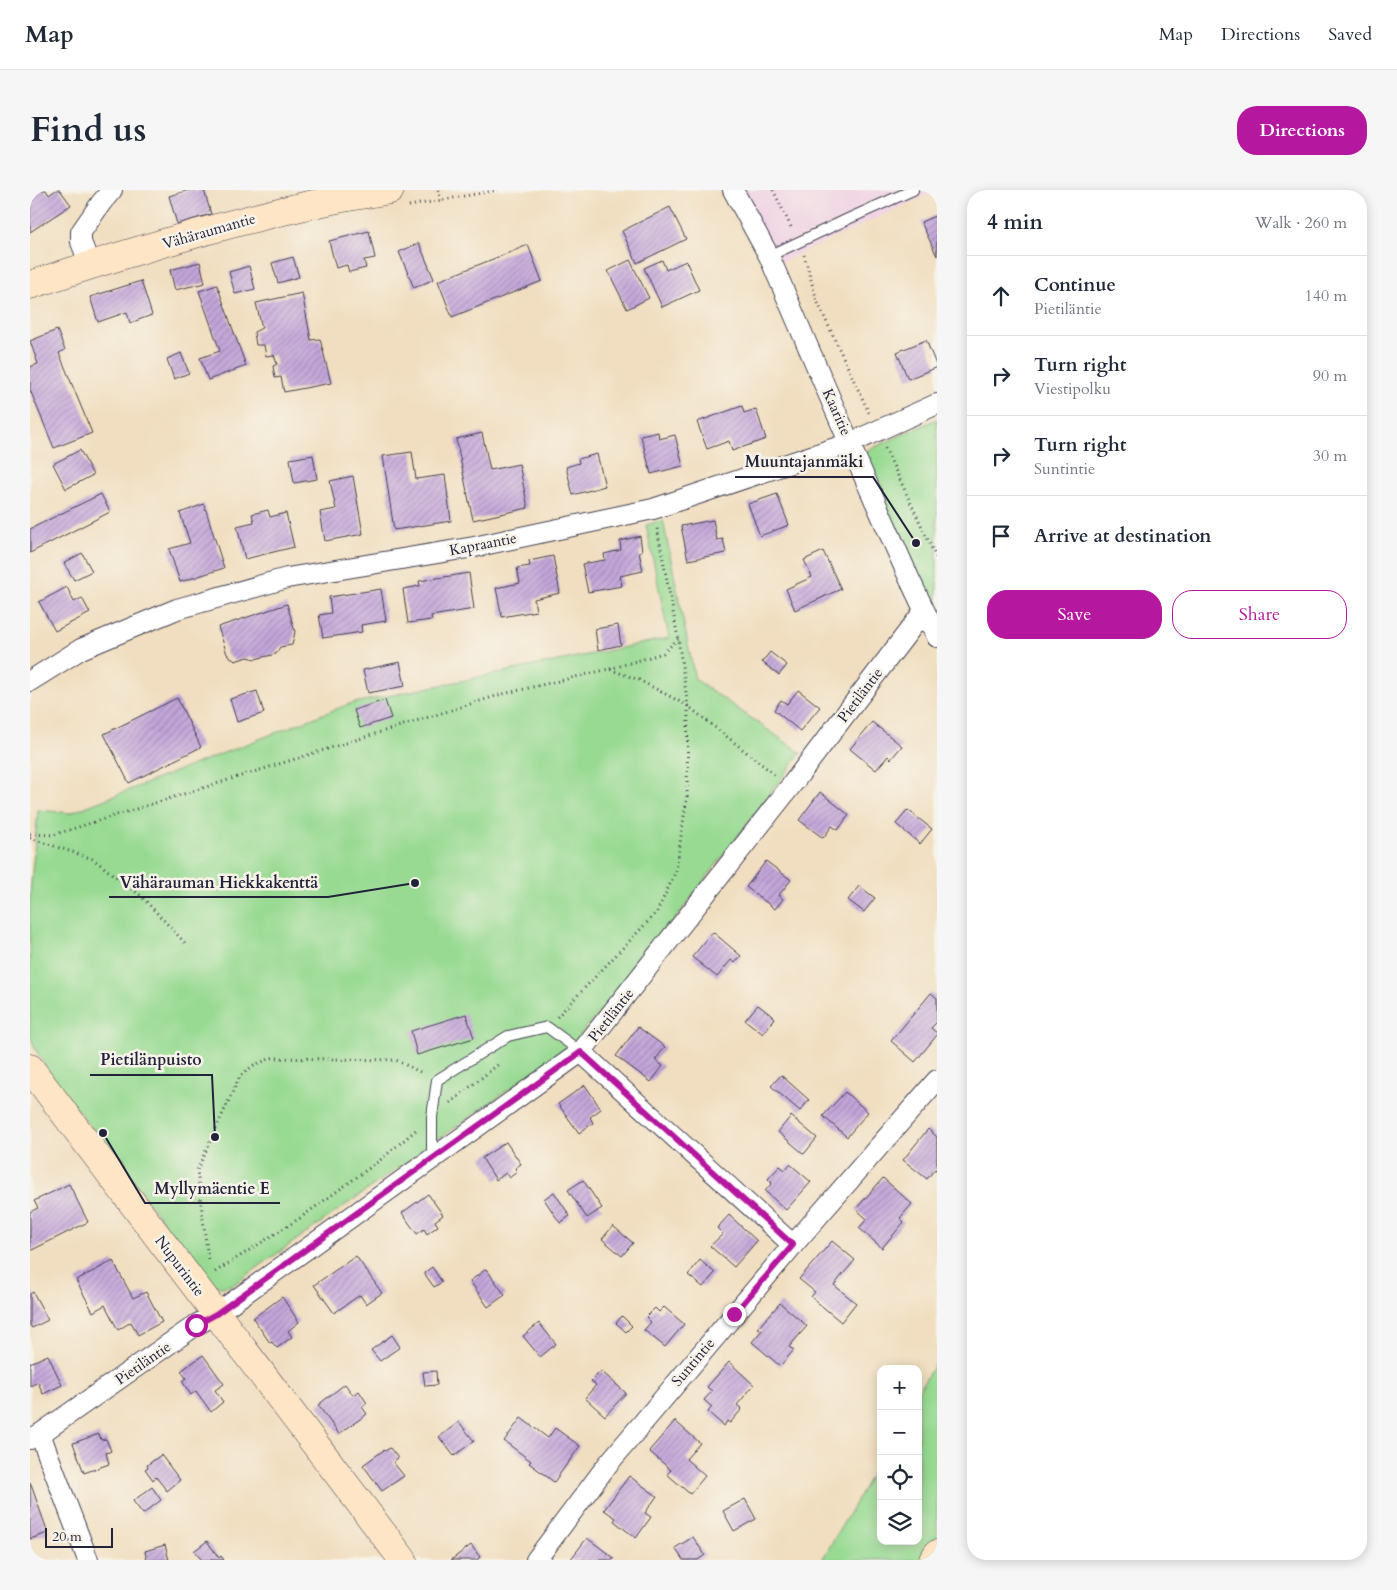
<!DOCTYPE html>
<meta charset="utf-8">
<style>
body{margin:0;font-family:Cardo,serif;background:#f6f6f7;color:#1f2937}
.controls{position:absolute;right:15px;bottom:15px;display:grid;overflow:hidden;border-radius:10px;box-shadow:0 2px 12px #0003}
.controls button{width:45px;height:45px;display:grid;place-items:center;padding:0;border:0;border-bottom:1px solid #e0e1e3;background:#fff;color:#1f2937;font:25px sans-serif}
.scale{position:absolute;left:15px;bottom:12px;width:68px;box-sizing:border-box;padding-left:5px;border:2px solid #22223b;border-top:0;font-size:14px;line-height:18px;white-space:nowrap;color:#22223b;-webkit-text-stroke:4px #f7f3e8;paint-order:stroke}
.stop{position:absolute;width:15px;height:15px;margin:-11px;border:4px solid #b5179e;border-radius:50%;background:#fff}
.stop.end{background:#b5179e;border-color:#fff;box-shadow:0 1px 5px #0008}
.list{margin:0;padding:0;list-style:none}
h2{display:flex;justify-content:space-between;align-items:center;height:65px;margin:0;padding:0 20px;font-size:21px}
h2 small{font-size:16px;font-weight:400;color:#747a83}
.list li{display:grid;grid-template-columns:32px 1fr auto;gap:15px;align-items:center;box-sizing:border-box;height:80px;padding:0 20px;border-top:1px solid #e0e1e3}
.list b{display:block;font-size:19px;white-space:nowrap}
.list p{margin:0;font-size:16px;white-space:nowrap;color:#747a83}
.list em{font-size:16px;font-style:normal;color:#747a83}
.actions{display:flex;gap:10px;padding:15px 20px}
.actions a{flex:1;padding:11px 0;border:1px solid #b5179e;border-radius:20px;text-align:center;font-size:18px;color:#b5179e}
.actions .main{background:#b5179e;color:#fff}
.icon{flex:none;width:28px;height:28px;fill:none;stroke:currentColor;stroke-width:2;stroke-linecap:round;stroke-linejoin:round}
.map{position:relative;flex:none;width:907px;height:1370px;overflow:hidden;border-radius:20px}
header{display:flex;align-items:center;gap:30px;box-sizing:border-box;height:70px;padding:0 25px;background:#fff;border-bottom:1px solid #e0e1e3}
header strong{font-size:24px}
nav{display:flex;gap:28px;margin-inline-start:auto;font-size:18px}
.intro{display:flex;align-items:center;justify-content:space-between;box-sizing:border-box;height:120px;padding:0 30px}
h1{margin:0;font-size:35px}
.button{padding:12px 22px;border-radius:20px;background:#b5179e;color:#fff;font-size:18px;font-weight:700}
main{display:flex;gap:30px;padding:0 30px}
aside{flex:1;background:#fff;border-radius:20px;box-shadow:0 2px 12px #0003}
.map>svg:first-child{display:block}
</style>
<header>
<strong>Map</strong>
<nav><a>Map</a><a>Directions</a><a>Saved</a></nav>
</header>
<div class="intro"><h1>Find us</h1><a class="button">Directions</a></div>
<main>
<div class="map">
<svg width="907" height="1370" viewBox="0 0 907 1370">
<defs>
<pattern id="building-hatch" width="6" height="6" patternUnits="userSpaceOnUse" patternTransform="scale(1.25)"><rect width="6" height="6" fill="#c4a6da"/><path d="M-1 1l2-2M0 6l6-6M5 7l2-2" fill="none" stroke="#9f87b2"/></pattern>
</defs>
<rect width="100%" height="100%" fill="#f7f3e8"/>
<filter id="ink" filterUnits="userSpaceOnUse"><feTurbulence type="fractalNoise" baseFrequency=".02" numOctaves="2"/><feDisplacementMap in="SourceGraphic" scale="10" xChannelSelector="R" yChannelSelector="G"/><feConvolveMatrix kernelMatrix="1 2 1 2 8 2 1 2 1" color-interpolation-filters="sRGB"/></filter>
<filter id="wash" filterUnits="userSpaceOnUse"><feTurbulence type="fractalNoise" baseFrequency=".0096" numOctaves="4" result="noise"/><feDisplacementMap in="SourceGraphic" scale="20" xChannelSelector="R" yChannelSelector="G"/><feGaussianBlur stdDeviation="1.12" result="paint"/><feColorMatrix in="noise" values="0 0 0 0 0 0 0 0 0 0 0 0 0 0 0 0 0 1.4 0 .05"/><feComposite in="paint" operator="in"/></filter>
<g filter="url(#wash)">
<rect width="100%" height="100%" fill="#f1dec0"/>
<path fill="#f0d0e4" d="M702,0H907L743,76Z"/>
<g fill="#98da92" stroke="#5d7e66">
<path d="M907,229V439L825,266Z"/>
<path d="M633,330L665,489L771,563L603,785L540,856L203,1095L191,1097L181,1094L20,884L5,859L0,845V705L8,620L40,623L319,514L639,448L616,335Z"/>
<path d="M907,1170V1367L905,1370H792L851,1268V1351H888V1202Z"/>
</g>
<g id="blocks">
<g fill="url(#building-hatch)">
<path d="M5,0H16L19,5L26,0H30L41,15L0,42V12L3,10L0,3Z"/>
<path d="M159,0H174L181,24L147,34L139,6Z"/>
<path d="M640,17L656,49L607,73L592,41Z"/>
<path d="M907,25V66L891,32Z"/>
<path d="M339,41L345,68L334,70L336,78L319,82L317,75L306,78L299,51Z"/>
<path d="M389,53L404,89L384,98L369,62Z"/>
<path d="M498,55L512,91L422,127L408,91Z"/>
<path d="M263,67L269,87L248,93L242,73Z"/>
<path d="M600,70L619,108L597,119L578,81Z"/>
<path d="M632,70L636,80L656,71L669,100L632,117L614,78Z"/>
<path d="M170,72L175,93L145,100L140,80Z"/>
<path d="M219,76L225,99L205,104L199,82Z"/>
<path d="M111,91L122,125L100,133L97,122L68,132L60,107Z"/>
<path d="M187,95L216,176L178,190L170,168L190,161L169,101Z"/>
<path d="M272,103L281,150L290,149L301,193L254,202L251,187L245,188L243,176L247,174L244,165L236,166L234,155H226L224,142L232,138L226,113Z"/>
<path d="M27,140L35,160L29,163L62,243L24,258L0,200V177L8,174L0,151Z"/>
<path d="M896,150L907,177L878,189L867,162Z"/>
<path d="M151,163L159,183L144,189L137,169Z"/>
<path d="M712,216L714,223L726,219L736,249L702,261L699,251L677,259L667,232Z"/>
<path d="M628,242L629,249L645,245L653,276L621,284L611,246Z"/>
<path d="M452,243L460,280L489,274L498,318L443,330L426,249Z"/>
<path d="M50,260L63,285L36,299L23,274Z"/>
<path d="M382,262L386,289L415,285L421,331L364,340L353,266Z"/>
<path d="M567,264L575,296L543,305L536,277L549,273L548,269Z"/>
<path d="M283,265L287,289L264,293L260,269Z"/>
<path d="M323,286L333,344L295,351L290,322L306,319L300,291Z"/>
<path d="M71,304L80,322L0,363V339Z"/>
<path d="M747,304L759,335L730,346L718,314Z"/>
<path d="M174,314L194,378L150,392L139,359L160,353L150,323Z"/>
<path d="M238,320L240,327L256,323L264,357L215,369L207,336L224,332L222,324Z"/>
<path d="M683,330L687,350L693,349L696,363L658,370L651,336Z"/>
<path d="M610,346L612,361L609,362L613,381L590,386L592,396L558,402L552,374L575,370L574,364L591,360L590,351Z"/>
<path d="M793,361L811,399L765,420L756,399L782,387L774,370Z"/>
<path d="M52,363L62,381L44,390L34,373Z"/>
<path d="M523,366L530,403L504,409L506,421L472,427L466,398L490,393L487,378L500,376L499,371Z"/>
<path d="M439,383L444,419L401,426L402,430L378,433L373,399L390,396L389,391Z"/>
<path d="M37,397L44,412L52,408L60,423L25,441L9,412Z"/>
<path d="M351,399L356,431L331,435L332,442L293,448L289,425L301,423L299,407Z"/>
<path d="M257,414L265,442L262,455L250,457L246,464L225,469L218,467L205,471L197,464L188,437Z"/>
<path d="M588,435L591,455L568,460L565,439Z"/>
<path d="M740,462L757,475L749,485L732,472Z"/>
<path d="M370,472L375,496L338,503L333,480Z"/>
<path d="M768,500L790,517L770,541L744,520L751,510L757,514Z"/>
<path d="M227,501L234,523L207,532L200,509Z"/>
<path d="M147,508L171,557L99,593L74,544Z"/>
<path d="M355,510L361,528L330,538L324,520Z"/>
<path d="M842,532L872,556L861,569L858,566L846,580L820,559Z"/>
<path d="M790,602L819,625L808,640L802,636L793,648L769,630Z"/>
<path d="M878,620L902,639L890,654L866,634Z"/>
<path d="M736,671L761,690L749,705L753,709L745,719L716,697Z"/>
<path d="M829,696L845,708L834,722L818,710Z"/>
<path d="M683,742L711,766L705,773L701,770L687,787L662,767Z"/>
<path d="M901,803L907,808V832L901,838L907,843V845L885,872L861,851Z"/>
<path d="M728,815L745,828L733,844L715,830Z"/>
<path d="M436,824L444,848L387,865L381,841Z"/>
<path d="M608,837L635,857L625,870L633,876L621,892L586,866Z"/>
<path d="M751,885L779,910L770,921L741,896Z"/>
<path d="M555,895L571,919L560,927L563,933L549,943L528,914Z"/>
<path d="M815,902L838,922L817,947L793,926Z"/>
<path d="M761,926L787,948L774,964L748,942Z"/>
<path d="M898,939L907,947V981L905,979L897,989L873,970Z"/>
<path d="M476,952L491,974L485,978L487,982L479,988L476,983L466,990L452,968Z"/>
<path d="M760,974L781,992L756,1020L735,1001L742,993L738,989L750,976L755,980Z"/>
<path d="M853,988L882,1014L870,1028L874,1032L852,1058L829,1038L837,1029L826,1019Z"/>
<path d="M553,990L572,1018L557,1028L538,1000Z"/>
<path d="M39,994L58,1032L0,1061V1022L8,1018L4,1011Z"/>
<path d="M524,1002L540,1026L530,1033L514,1009Z"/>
<path d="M398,1004L413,1025L405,1031L408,1036L397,1044L394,1039L387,1044L372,1023Z"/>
<path d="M699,1025L727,1051L704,1077L680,1056L693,1044L687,1038Z"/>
<path d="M583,1036L603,1053L592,1066L572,1049Z"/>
<path d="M802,1051L825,1070L804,1095L826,1113L811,1132L781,1107L785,1102L769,1089Z"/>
<path d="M326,1066L352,1103L336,1114L330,1105L304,1123L284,1095Z"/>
<path d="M670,1070L685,1083L673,1097L658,1085Z"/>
<path d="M83,1071L103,1108L116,1102L132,1132L108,1145L101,1132L88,1140L75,1115L63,1122L46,1090Z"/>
<path d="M402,1077L412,1092L404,1097L394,1083Z"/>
<path d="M456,1079L475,1105L458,1117L440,1091Z"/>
<path d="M3,1102L18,1130L2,1138L0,1135V1104Z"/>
<path d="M252,1107L269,1132L258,1141L262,1147L247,1158L242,1152L240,1153L223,1128Z"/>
<path d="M750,1113L777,1136L759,1157L764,1160L750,1176L722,1152L732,1140L728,1138Z"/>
<path d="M634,1117L654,1134L635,1157L614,1140L621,1132L616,1127L625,1118L629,1122Z"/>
<path d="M592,1126L602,1136L596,1142L586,1133Z"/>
<path d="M509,1133L526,1154L510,1167L493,1146Z"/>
<path d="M362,1145L370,1157L350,1171L341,1160Z"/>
<path d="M18,1165L32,1195L13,1204L8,1192L0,1196V1173Z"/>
<path d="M173,1165L194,1194L185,1200L193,1212L181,1222L166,1201L161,1205L152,1191L156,1188L151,1181Z"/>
<path d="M699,1172L724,1195L707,1215L712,1219L700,1233L697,1231L694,1236L678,1222L682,1217L674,1210L682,1201L677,1197Z"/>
<path d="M406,1181L407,1195L395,1196L393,1182Z"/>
<path d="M571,1181L596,1203L575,1226L555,1208L566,1195L561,1191Z"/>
<path d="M315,1194L323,1205L329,1201L337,1213L332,1217L337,1224L309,1244L288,1215Z"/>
<path d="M491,1228L518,1248L525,1238L550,1256L524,1292L499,1273L501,1271L474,1251Z"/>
<path d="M645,1231L670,1253L656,1269L675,1286L660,1304L637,1284L641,1280L619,1261Z"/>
<path d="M429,1232L444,1251L424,1266L409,1247Z"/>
<path d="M69,1244L71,1250L76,1249L81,1261L76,1263L79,1274L54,1283L43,1253Z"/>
<path d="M360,1258L368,1268L363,1272L374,1286L352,1301L333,1275L354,1260L355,1261Z"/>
<path d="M131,1265L150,1290L137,1301L126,1287L123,1290L115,1279L118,1277L117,1275Z"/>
<path d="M599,1286L627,1306L615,1323L621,1327L606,1348L584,1331L586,1328L574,1320Z"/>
<path d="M0,1292L18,1343L0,1349Z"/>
<path d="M122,1297L131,1310L113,1324L103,1311Z"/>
<path d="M715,1309L726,1329L704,1341L693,1321Z"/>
<path d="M663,1347L675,1365L668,1370H653L645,1358Z"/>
<path d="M557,1348L584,1368L582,1370H540Z"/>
<path d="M177,1351L189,1368L191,1366L194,1370H172L164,1361Z"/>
<path d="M135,1355L139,1370H117L115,1361Z"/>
<path d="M441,1355L450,1367L447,1370H421Z"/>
</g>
</g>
</g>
<g filter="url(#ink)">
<use href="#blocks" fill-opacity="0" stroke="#413e4f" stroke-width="1"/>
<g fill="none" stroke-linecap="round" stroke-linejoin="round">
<g stroke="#413e4f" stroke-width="12">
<g id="lane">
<path d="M739,66L820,28L883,0"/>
<path d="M402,968V927L407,890L478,846L517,837L551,862"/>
</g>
</g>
<g stroke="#413e4f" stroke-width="22">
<g id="street">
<path d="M703,0L739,66L825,266L879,388L907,447"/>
<path d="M60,75L51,52V42L71,13L82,0"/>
<path d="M0,491L51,459L147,419L257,388L444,357L623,319L820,253L907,214"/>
<path d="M551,862L763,1055"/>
<path d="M10,1244L58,1370"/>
<path d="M0,1249L10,1244L166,1135L186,1124L551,862L760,597L894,421"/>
<path d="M506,1370L578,1274L763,1055L907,890"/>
</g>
</g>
<g stroke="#413e4f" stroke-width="29">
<g id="secondary">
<path d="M0,95C96,63 194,33 293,12C315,7 338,4 360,0"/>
<path d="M0,878L373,1370"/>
<path d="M903,1370L907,1364"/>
</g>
</g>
<g stroke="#413e4f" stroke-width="3" stroke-dasharray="1 4" stroke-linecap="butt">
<path d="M408,0L411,10"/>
<path d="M743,0L762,39"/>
<path d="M379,16L468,0"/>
<path d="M774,65L787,111L839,223"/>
<path d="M855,258L907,369"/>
<path d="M580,479L633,463L648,449"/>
<path d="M0,644L23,645L469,505L579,479L609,490L658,516L744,584"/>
<path d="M0,648L63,669L111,706L155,753"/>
<path d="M527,827L627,722L646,681L657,606L658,516L648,448L627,338"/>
<path d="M420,913L470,873"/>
<path d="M178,1069L167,980L210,886L224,875L242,868L366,870L392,883"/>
<path d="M185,1082L270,1028L349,971L386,940"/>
</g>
<use href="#lane" stroke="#fff" stroke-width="10"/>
<use href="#street" stroke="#fff" stroke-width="20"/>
<use href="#secondary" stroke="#fee5c5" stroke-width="28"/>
</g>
</g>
<g fill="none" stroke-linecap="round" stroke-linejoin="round" filter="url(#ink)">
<path stroke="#b5179e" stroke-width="6" d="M166,1135L186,1124L551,862L763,1055L704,1124"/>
</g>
<g text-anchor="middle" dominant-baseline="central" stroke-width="5" stroke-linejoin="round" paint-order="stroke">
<g font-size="15" fill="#22223b" stroke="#f7f3e8">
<text transform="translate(179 41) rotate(-16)">Vähäraumantie</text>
<text transform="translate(807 222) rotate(66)">Kaaritie</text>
<text transform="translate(453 354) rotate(-11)">Kapraantie</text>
<text transform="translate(830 505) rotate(-53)">Pietiläntie</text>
<text transform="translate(581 825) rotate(-52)">Pietiläntie</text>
<text transform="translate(150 1076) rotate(53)">Nupurintie</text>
<text transform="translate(663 1172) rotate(-50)">Suntintie</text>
<text transform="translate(113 1173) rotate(-35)">Pietiläntie</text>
</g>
</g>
<path fill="none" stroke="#22223b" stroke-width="2" d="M886 353L843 287H705M385 693L298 707H79M185 947L182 885H60M73 943L115 1013H250"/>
<g fill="#22223b" stroke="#f7f3e8" stroke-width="2">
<circle cx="886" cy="353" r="5"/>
<circle cx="385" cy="693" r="5"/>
<circle cx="185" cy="947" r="5"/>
<circle cx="73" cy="943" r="5"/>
</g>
<g font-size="16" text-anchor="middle" font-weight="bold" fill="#22223b" stroke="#f7f3e8" stroke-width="5" stroke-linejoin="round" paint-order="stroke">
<text x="774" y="277">Muuntajanmäki</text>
<text x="189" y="698">Vähärauman Hiekkakenttä</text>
<text x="121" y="875">Pietilänpuisto</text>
<text x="182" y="1004">Myllymäentie E</text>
</g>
</svg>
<div class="controls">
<button>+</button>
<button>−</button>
<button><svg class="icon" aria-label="locate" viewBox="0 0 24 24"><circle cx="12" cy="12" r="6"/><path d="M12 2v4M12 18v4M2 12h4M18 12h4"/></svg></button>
<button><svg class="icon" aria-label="layers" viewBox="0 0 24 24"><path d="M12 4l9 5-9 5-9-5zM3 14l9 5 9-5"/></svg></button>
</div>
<div class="scale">20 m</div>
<div class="stop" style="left:166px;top:1135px"></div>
<div class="stop end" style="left:704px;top:1124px"></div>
</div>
<aside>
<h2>4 min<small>Walk · 260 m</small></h2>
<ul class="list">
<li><svg class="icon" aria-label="ahead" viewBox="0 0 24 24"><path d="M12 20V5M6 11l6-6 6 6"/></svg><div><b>Continue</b><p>Pietiläntie</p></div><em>140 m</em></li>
<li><svg class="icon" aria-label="right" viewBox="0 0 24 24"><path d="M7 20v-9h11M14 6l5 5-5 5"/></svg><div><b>Turn right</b><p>Viestipolku</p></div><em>90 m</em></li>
<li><svg class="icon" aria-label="right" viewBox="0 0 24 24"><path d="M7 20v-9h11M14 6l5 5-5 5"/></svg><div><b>Turn right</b><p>Suntintie</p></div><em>30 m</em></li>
<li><svg class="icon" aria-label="arrive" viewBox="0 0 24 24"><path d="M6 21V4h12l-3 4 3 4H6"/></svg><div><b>Arrive at destination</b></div></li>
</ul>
<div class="actions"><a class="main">Save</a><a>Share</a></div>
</aside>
</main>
